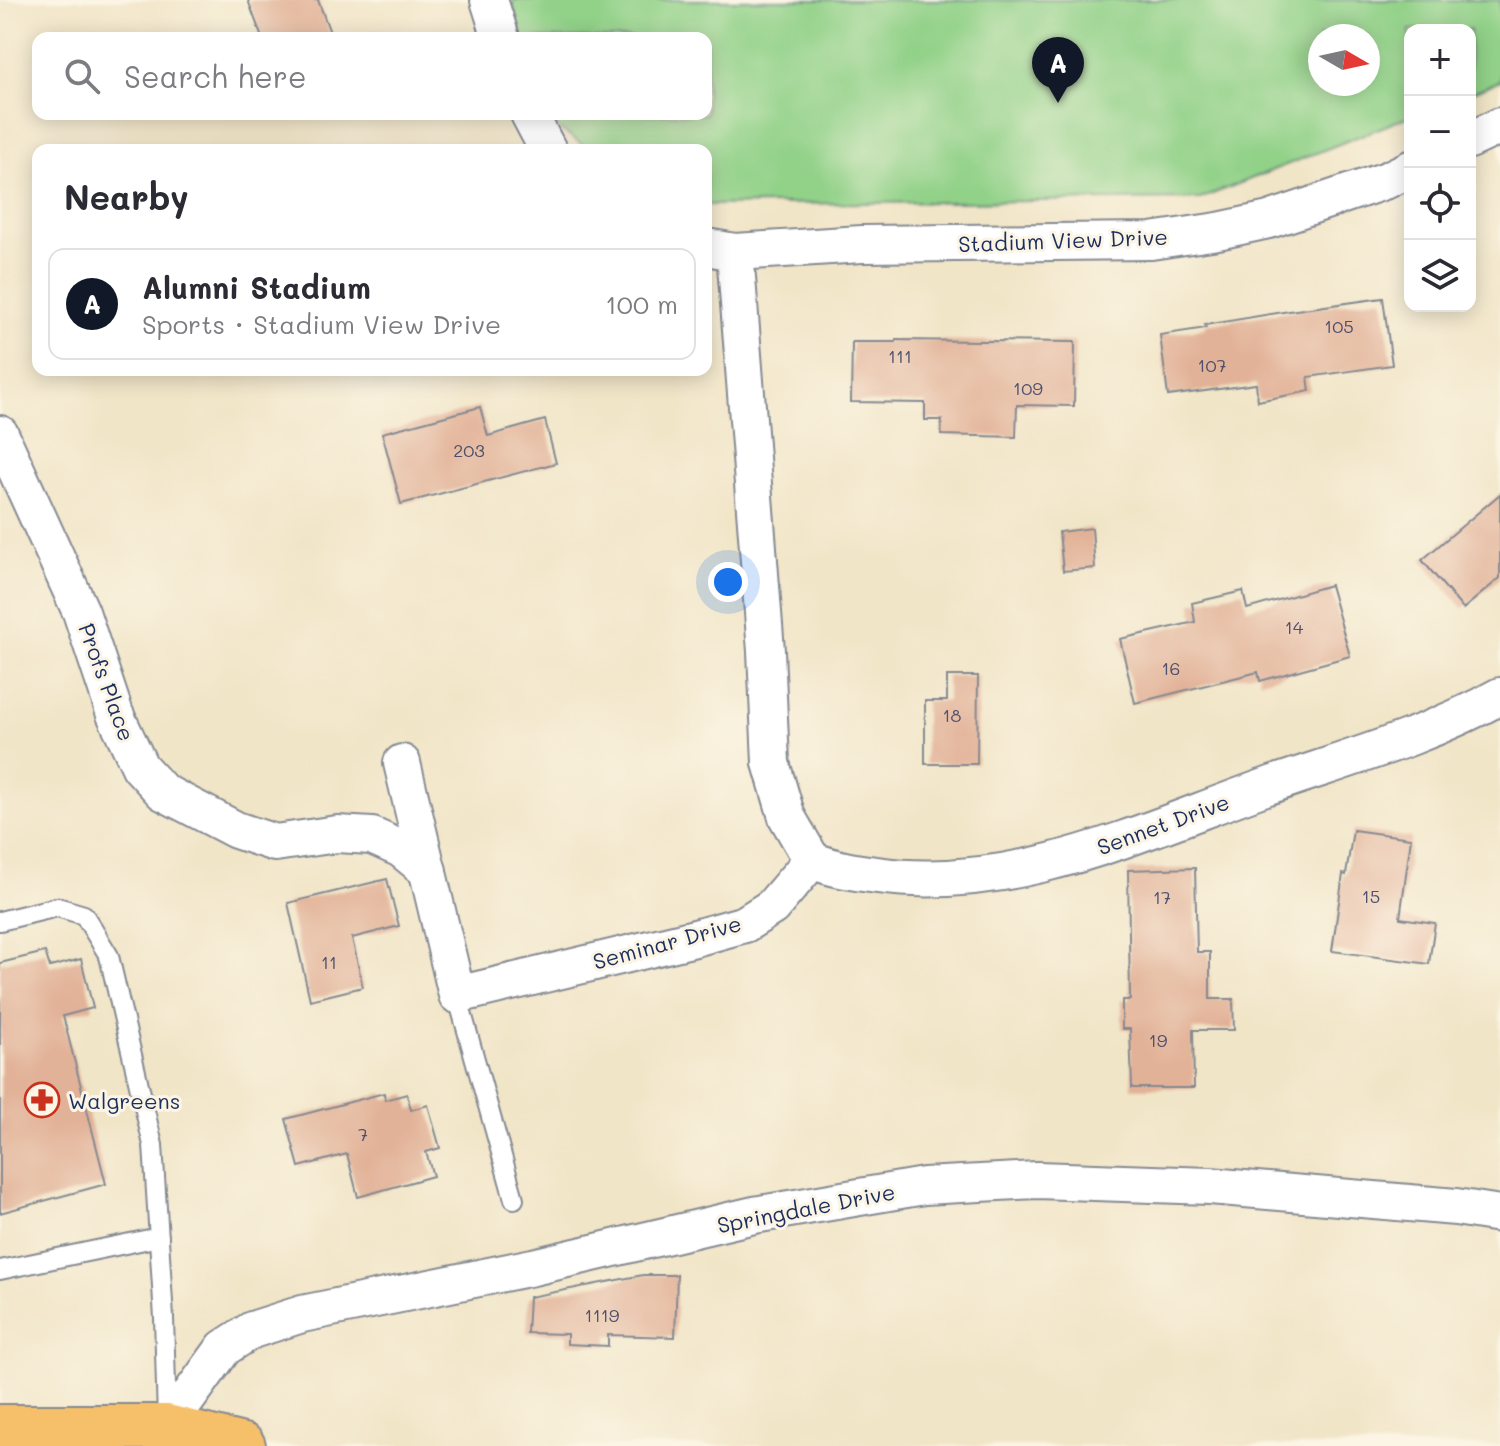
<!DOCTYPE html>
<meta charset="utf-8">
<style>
body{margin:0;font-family:Mali,sans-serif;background:#f2f2f3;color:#2b2b33}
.controls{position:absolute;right:24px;top:24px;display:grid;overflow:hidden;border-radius:16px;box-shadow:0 4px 20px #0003}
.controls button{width:72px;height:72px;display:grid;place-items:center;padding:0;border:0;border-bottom:2px solid #e1e1e2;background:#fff;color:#2b2b33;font:40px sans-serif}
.compass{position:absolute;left:1308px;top:24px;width:72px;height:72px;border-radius:50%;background:#fff;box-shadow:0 4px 20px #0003;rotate:99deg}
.you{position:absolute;left:728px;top:582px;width:28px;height:28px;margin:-20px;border:6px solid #fff;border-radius:50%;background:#1a73e8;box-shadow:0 0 0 12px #1a73e833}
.badge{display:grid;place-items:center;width:52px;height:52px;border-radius:50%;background:#111827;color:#fff;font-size:26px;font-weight:700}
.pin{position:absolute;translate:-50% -66px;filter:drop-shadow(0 2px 4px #0008)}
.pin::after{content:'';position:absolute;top:42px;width:28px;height:24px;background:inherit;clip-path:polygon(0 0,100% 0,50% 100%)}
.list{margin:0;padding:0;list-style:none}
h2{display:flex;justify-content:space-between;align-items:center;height:104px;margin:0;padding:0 32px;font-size:34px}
h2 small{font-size:26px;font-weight:400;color:#7c7c81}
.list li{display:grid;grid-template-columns:52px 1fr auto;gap:24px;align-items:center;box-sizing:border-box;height:112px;margin:0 16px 16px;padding:0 16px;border:2px solid #e1e1e2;border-radius:16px}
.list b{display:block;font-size:30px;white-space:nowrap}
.list p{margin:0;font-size:26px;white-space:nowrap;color:#7c7c81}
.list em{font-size:26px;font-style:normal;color:#7c7c81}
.icon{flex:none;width:44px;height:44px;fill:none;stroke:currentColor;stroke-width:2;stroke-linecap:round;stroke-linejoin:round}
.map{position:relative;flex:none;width:1500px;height:1446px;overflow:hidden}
.search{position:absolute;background:#fff;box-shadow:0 4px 20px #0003;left:32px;top:32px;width:680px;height:88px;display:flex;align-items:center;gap:20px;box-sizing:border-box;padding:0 28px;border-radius:16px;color:#7c7c81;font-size:30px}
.panel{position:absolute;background:#fff;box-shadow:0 4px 20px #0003;left:32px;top:144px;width:680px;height:232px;border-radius:16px}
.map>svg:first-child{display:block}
</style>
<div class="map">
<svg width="1500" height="1446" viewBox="0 0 1500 1446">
<rect width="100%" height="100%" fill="#fcf5e5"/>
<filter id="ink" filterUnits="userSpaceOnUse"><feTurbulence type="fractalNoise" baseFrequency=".0125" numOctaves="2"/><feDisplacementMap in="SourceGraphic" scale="16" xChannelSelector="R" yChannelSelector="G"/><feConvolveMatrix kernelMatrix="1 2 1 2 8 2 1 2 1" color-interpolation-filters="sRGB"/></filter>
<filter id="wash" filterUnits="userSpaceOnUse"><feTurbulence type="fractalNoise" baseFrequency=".006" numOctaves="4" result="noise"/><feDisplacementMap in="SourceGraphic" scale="32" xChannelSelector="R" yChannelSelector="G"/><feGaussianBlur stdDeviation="1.8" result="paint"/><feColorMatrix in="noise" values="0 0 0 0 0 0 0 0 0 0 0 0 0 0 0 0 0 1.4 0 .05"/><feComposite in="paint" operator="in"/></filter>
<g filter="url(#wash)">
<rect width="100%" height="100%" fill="#f1e5c7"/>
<path fill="#91d188" stroke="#568073" stroke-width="2" fill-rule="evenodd" d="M512,0H1500V81L1470,93V30H1410V116L1200,199L706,205V150H591L543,118L542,114H706V38H522ZM1320,36H1368V84H1320Z"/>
<g id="blocks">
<g fill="#e2b298">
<path d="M248,0H318L332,38H262Z"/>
<path d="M1383,298L1392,365L1308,377L1310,391L1258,401L1256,384L1168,396L1160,335L1206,328L1205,325L1289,311Z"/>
<path d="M896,340L1075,342L1074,406L1017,405L1016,437L941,435L942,420H925V403L851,402L852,342H896Z"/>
<path d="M480,407L488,436L545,420L556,463L401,504L382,433Z"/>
<path d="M1500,494V578L1463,609L1422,560Z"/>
<path d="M1092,528L1095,568L1063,571L1059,532Z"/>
<path d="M1330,585L1350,656L1260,681L1258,672L1135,703L1120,639L1195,622L1192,603L1243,591L1247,609Z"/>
<path d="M947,676H978L977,764H925V701H947Z"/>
<path d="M1353,830L1411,838L1400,918L1435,923L1429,964L1332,951L1343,874L1346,875Z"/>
<path d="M1195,868L1197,952H1210V999H1233L1234,1030H1193L1194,1088H1132L1130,1029H1122V1000H1130L1128,870Z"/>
<path d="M387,879L399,926L352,938L363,987L310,1000L288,903Z"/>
<path d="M45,952L50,967L81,959L93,1008L63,1016L106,1184L0,1213V963Z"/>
<path d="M384,1093L385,1100L407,1094L411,1110L428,1105L440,1148L426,1152L433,1176L358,1197L347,1154L299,1167L286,1119Z"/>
<path d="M643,1275H677L675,1337L608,1335V1346L567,1344V1334L527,1333L529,1297Z"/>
</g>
</g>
</g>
<g filter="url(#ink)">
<use href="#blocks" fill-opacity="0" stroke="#868a92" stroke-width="2"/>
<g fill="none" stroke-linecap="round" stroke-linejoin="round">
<g stroke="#868a92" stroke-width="22">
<g id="service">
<path d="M0,921L57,907L84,915L109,956L153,1145L164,1318L167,1420"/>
<path d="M457,995L514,1199"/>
<path d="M0,1270L159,1237"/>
</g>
</g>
<g stroke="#868a92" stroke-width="40">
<g id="minor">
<path d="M489,0L501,38"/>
<path d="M529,114L548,150"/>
<path d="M1470,140L1500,126"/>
<path d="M706,247L735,252L862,244L1151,241L1218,231L1269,220L1387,180L1410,169"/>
<path d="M0,434L81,612L115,714L140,767L163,792L236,830L275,843L337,834L372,836L401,849L428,871"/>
<path d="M402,763L457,995L695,938L745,924L772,907L812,860L787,817L771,763L766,651L735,252"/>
<path d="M812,860C833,869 854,872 877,875C1015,894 1141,831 1268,786C1346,759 1428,736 1500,696"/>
<path d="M167,1427L224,1348L252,1330L302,1314L533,1267L754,1215L924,1186L1037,1180L1210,1186L1456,1207L1500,1214"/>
</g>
</g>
<g stroke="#868a92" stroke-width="48">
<path id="primary" d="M0,1427H167L243,1446"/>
</g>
<use href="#service" stroke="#fff" stroke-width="18"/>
<use href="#minor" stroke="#fff" stroke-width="36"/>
<use href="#primary" stroke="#f6c06b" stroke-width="44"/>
</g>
</g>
<defs>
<g id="pharmacy-ring" transform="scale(1.8)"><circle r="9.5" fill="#fcf5e5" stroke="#c8321e" stroke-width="1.5"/><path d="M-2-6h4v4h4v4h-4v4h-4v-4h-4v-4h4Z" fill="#c8321e"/></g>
</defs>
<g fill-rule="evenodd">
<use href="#pharmacy-ring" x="42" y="1100"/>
</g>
<g text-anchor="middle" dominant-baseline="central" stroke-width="6" stroke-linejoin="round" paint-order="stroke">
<g font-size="18" fill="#4d506c">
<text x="1339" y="326">105</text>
<text x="900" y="356">111</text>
<text x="1212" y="365">107</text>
<text x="1028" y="388">109</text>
<text x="469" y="450">203</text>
<text x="1294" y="627">14</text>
<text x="1171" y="668">16</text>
<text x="952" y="715">18</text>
<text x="1371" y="896">15</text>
<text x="1162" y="897">17</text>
<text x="329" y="962">11</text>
<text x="1158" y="1040">19</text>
<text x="363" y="1134">7</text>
<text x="602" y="1315">1119</text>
</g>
<g font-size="22" fill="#1b2f5e" stroke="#fcf5e5">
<text transform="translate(1063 240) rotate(-2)">Stadium View Drive</text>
<text transform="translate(107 682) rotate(70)">Profs Place</text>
<text transform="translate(1163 824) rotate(-20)">Sennet Drive</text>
<text transform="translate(667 942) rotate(-15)">Seminar Drive</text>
<text transform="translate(806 1208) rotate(-11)">Springdale Drive</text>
</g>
<g font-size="22" fill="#1b2f5e" stroke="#fcf5e5" text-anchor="start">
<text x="68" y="1100">Walgreens</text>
</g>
</g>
</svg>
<div class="controls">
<button>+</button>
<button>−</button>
<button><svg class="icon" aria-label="locate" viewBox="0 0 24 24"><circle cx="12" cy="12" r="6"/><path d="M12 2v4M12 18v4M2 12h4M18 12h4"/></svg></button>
<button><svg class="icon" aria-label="layers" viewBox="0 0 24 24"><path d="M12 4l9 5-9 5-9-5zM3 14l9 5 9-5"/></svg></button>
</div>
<svg class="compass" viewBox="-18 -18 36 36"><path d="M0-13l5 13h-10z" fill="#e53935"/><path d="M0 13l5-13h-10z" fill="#7c7c81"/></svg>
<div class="you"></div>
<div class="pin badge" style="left:1058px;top:103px">A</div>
<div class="search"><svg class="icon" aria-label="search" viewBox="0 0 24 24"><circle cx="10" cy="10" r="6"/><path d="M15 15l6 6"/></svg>Search here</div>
<section class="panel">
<h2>Nearby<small></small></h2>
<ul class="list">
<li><span class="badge">A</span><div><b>Alumni Stadium</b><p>Sports · Stadium View Drive</p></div><em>100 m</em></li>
</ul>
</section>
</div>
